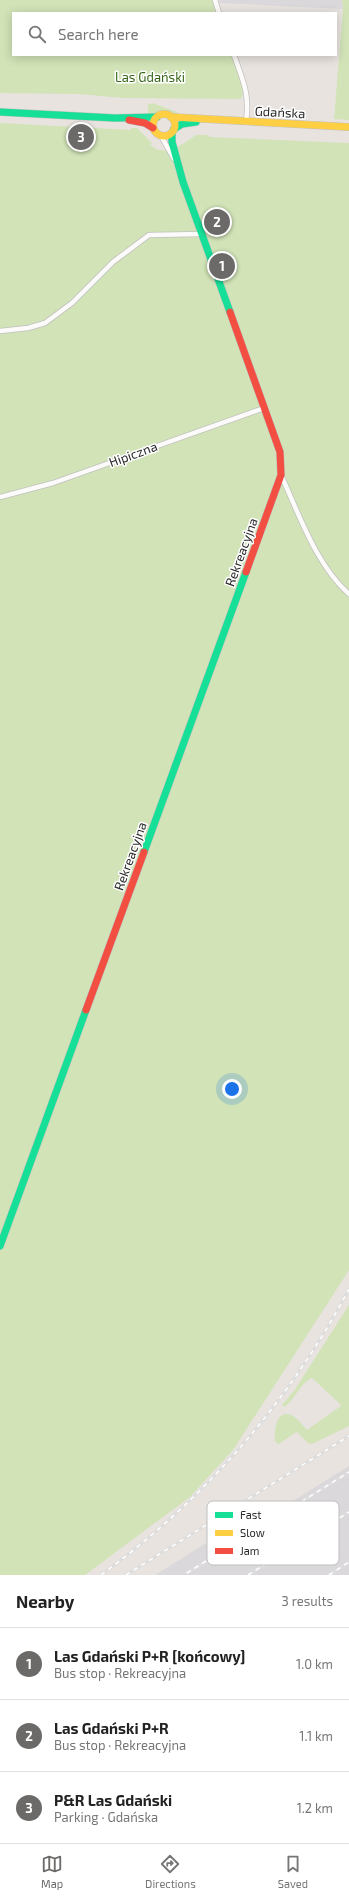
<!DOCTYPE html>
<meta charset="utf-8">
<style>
body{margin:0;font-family:"Exo 2",sans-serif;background:#f6f6f6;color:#222}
.you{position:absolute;left:232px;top:1089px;width:14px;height:14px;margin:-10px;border:3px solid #fff;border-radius:50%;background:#1a73e8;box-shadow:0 0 0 6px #1a73e833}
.badge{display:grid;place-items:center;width:26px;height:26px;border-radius:50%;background:#6c6a69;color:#fff;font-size:13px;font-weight:700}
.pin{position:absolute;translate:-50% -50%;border:2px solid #fff;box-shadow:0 1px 4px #0006}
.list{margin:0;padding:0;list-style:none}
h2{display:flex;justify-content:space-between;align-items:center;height:52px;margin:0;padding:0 16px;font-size:17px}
h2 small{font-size:13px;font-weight:400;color:#767676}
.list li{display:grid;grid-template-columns:26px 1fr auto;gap:12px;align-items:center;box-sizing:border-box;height:72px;padding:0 16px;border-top:1px solid #e0e0e0}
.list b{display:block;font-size:15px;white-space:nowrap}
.list p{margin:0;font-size:13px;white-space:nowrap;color:#767676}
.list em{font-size:13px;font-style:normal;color:#767676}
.icon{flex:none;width:22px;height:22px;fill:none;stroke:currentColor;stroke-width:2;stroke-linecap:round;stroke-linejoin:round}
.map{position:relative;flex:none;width:349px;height:1575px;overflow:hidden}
.search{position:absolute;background:#fff;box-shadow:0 2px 10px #0003;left:12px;right:12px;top:12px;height:44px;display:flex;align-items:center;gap:10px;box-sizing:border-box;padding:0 14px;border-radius:0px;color:#767676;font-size:15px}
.sheet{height:268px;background:#fff}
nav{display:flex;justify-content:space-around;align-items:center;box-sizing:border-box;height:56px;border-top:1px solid #e0e0e0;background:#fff;font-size:11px;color:#767676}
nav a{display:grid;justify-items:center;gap:2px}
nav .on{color:#6c6a69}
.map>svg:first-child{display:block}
</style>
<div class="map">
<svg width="349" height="1575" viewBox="0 0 349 1575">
<rect width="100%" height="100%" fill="#e8e3df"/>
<g fill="#dbd8db">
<path d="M220,0H342L343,9L218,3Z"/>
<path d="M349,1466V1575H155L248,1517L253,1526Z"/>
</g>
<g fill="#d1e3b7">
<path d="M0,0H213L217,13H13V55H232C237,68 248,86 241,99L124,98L78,94L0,93Z"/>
<path d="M342,0H349V120L334,119L343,9Z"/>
<path d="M152,103L177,112L179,117L165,112L148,115V105Z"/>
<path d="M0,123L131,130V128H137L152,143L150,144C163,160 186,142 196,135H209V137L349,143V1270L233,1450L190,1497L85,1575H0Z"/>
<path d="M349,1305V1426L312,1444L308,1443L297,1432C290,1435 284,1442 278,1444L275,1441C274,1432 276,1409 291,1415C297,1417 303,1426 307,1430L341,1406L340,1404L312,1378C300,1383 295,1400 284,1407L282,1405L294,1391Z"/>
</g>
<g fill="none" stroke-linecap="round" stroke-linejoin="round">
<g stroke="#c1c0c0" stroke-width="6">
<g id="street">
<path d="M215,0L219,13"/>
<path d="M234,55C243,81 250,94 246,122"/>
<path d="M161,136L174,159"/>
<path d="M0,331L28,328L45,323L72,303L113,262L149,235L202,234"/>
<path d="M281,475C299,514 316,565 349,594"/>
<path d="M0,497L53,483L264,408"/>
</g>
</g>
<g stroke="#c1c0c0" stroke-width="8">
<g id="fast">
<path d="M0,112L115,118L157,117"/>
<path d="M174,129L182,124L196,122"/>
<path d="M172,133V142L183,182L230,312"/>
<path d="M144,852L246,572"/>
<path d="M0,1246L86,1010"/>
</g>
</g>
<g stroke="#c1c0c0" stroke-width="8">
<g id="slow">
<circle cx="164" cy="125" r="11"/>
<path d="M171,117L349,127"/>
</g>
</g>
<g stroke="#c1c0c0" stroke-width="8">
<g id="jam">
<path d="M129,120L145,123L153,128"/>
<path d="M230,312L280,452L281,475L246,572"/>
<path d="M86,1010L144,852"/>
</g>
</g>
<use href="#street" stroke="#fcfbfa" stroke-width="4.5"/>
<use href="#fast" stroke="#16e098" stroke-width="7"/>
<use href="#slow" stroke="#ffcf43" stroke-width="7"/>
<use href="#jam" stroke="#f24e42" stroke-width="7"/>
<g stroke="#ddddde" stroke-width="3">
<g id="rail">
<path d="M187,1573L349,1472"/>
<path d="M101,1575C205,1499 289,1402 349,1289"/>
<path d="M126,1575L349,1436"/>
<path d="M248,1575L349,1512"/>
<path d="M329,1575L349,1562"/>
</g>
</g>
<use href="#rail" stroke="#fff" stroke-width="1.5" stroke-dasharray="4.5" stroke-linecap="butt"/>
</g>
<g text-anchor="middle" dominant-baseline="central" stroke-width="3" stroke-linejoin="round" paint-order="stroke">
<g font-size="13" fill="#376619" stroke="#fff">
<text x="150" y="77">Las Gdański</text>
</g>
<g font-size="13" fill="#292929" stroke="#fff">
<text transform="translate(280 112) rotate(3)">Gdańska</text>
<text transform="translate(133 454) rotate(-20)">Hipiczna</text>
<text transform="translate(241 552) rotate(-70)">Rekreacyjna</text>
<text transform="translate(130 856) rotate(-70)">Rekreacyjna</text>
</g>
</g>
<rect x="207" y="1501" width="132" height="64" rx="6" fill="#fff" stroke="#bfbfbf" stroke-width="1"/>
<rect x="215" y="1512" width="18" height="6" fill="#16e098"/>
<rect x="215" y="1530" width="18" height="6" fill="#ffcf43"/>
<rect x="215" y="1548" width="18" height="6" fill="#f24e42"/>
<g font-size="11" fill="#292929">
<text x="240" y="1519">Fast</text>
<text x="240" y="1537">Slow</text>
<text x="240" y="1555">Jam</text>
</g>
</svg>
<div class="you"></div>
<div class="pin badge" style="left:222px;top:266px">1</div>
<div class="pin badge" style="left:217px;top:222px">2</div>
<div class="pin badge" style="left:81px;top:137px">3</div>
<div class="search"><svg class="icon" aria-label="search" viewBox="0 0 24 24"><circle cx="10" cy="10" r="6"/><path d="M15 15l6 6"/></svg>Search here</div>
</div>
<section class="sheet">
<h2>Nearby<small>3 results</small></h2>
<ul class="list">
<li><span class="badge">1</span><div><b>Las Gdański P+R [końcowy]</b><p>Bus stop · Rekreacyjna</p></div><em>1.0 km</em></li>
<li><span class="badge">2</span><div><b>Las Gdański P+R</b><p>Bus stop · Rekreacyjna</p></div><em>1.1 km</em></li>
<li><span class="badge">3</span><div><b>P&amp;R Las Gdański</b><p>Parking · Gdańska</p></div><em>1.2 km</em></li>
</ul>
</section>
<nav>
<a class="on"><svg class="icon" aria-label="map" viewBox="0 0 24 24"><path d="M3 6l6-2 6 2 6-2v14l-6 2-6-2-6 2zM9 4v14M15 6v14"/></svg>Map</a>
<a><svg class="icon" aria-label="directions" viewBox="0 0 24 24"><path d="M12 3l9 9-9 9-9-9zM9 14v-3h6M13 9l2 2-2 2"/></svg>Directions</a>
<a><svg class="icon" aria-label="saved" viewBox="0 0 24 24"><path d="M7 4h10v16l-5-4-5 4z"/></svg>Saved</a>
</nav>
